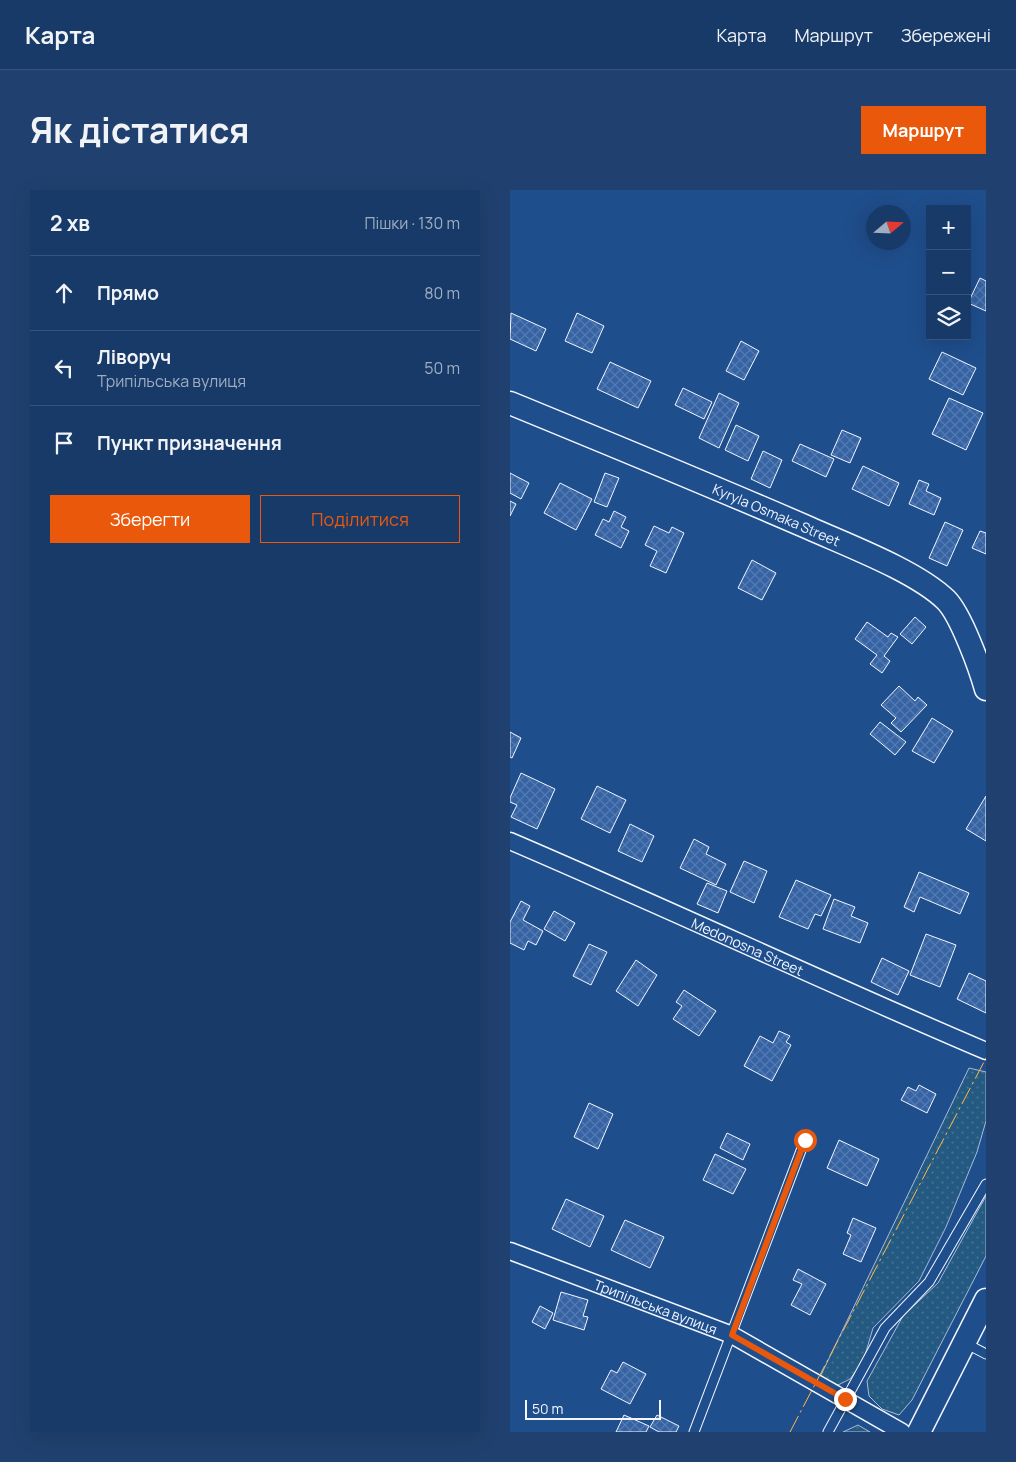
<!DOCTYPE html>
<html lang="uk">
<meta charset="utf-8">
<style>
body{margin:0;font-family:Manrope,sans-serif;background:#20416f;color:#f1f3f6}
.controls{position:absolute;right:15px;top:15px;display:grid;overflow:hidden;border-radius:0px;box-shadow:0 5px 20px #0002}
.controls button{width:45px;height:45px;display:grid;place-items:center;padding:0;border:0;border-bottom:1px solid #36547d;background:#173a69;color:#f1f3f6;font:25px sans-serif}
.compass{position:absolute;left:356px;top:15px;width:45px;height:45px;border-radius:50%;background:#173a69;box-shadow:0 5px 20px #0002;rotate:71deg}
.scale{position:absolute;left:15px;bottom:12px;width:136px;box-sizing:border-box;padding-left:5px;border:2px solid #f2f6ff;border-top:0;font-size:14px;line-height:18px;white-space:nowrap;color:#f2f6ff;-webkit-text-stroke:4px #1f4e8c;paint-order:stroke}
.stop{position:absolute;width:15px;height:15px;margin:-11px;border:4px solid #ea580c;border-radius:50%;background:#fff}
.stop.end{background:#ea580c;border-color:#fff;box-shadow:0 1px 5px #0008}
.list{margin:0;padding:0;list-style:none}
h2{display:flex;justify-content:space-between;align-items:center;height:65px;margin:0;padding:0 20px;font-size:21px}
h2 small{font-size:16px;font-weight:400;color:#9eadc0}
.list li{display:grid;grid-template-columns:32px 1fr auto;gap:15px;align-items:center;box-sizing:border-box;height:75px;padding:0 20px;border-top:1px solid #36547d}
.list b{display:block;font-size:19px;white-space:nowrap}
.list p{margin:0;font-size:16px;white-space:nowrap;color:#9eadc0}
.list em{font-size:16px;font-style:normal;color:#9eadc0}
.actions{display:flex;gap:10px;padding:15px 20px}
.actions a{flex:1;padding:11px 0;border:1px solid #ea580c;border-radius:0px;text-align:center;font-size:18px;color:#ea580c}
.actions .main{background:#ea580c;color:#fff}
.icon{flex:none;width:28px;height:28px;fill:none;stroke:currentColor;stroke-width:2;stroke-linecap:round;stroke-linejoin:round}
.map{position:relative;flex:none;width:476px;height:1242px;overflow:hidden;border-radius:0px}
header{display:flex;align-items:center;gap:30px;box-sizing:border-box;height:70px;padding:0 25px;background:#173a69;border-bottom:1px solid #36547d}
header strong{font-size:24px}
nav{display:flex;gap:28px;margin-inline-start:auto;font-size:18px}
.intro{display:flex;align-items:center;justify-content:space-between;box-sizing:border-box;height:120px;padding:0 30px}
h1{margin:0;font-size:35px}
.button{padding:12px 22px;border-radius:0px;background:#ea580c;color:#fff;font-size:18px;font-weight:700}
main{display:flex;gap:30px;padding:0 30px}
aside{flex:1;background:#173a69;border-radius:0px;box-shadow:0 5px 20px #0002}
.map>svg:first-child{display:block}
</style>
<header>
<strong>Карта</strong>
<nav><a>Карта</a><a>Маршрут</a><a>Збережені</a></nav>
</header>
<div class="intro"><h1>Як дістатися</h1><a class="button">Маршрут</a></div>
<main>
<aside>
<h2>2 хв<small>Пішки · 130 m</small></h2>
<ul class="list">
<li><svg class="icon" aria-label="ahead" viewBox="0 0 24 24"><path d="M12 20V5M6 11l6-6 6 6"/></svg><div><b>Прямо</b></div><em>80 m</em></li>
<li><svg class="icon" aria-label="left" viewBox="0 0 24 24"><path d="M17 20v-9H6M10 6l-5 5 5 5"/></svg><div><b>Ліворуч</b><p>Трипільська вулиця</p></div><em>50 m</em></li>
<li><svg class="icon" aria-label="arrive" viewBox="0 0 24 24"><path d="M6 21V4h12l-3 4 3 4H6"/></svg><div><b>Пункт призначення</b></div></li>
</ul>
<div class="actions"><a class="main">Зберегти</a><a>Поділитися</a></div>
</aside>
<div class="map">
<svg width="476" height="1242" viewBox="0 0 476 1242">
<defs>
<pattern id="grass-dots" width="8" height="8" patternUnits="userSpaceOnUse" patternTransform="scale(1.25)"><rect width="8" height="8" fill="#245a82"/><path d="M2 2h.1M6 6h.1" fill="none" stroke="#447295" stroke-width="1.8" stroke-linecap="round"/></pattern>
<pattern id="building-cross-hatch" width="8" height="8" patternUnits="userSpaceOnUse" patternTransform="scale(1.25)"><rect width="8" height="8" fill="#3563a3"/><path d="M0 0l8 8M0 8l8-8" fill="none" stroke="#537ab1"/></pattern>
</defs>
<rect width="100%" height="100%" fill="#1f4e8c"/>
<g fill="url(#grass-dots)" stroke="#a8bbd7">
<path d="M459,878L476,882V931L467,962L436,1037L409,1091L363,1138L353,1172L340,1189L328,1195L310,1187Z"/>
<path d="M476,1006V1066L402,1210L389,1225L372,1219L359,1206L357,1191L393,1126L428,1093Z"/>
<path d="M348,1235L360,1242H333Z"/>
</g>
<g fill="url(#building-cross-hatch)" stroke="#f2f6ff">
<path d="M470,88L476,91V121L458,113Z"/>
<path d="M1,123L36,139L26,161L0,149Z"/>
<path d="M67,123L94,136L82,163L55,151Z"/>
<path d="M231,151L249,161L234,190L216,181Z"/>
<path d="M432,162L466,178L453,205L419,189Z"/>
<path d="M100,172L141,191L128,218L87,199Z"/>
<path d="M173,198L202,212L194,229L165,215Z"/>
<path d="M209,203L229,213L209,258L189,248Z"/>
<path d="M439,208L473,223L456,260L422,244Z"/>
<path d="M226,235L249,246L238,271L215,260Z"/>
<path d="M332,240L351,248L340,273L321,265Z"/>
<path d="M290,254L324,269L316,287L282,271Z"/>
<path d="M253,261L272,270L260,298L241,289Z"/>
<path d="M353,276L389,293L379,316L342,299Z"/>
<path d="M0,283L19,293L11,309L0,303Z"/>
<path d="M95,283L109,288L97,317L84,312Z"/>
<path d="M409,290L419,294L416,301L431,308L424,325L399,314Z"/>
<path d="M50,293L82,309L66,340L34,323Z"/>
<path d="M0,311L6,314L0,326Z"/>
<path d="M104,321L116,327L111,337L119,341L111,358L85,345L93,329L99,332Z"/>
<path d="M435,332L453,340L437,376L419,368Z"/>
<path d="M144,336L159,343L162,337L174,343L156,383L140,376L147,361L135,355Z"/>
<path d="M470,341L476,343V364L462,358Z"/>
<path d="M242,370L266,383L252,410L228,398Z"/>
<path d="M405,427L416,437L402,454L390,444Z"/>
<path d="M357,432L378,447L381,443L388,447L374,466L380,471L372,483L360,474L367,465L345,449Z"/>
<path d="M389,496L405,511L408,507L417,515L391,542L381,533L386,528L371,515Z"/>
<path d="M422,528L443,541L424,573L402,561Z"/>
<path d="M370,532L396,552L385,565L360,544Z"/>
<path d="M0,542L11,548L2,568L0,567Z"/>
<path d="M11,583L45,599L27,639L1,627L7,615L0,612V608Z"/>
<path d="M87,596L116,610L100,643L71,629Z"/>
<path d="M476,606V651L456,639Z"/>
<path d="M120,634L144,646L132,672L108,661Z"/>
<path d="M184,649L199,657L196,664L216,674L206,695L170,678Z"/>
<path d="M234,671L257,681L244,713L220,702Z"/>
<path d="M409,682L459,703L450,724L410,707L404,722L394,717Z"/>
<path d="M286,690L321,705L311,726L305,724L298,739L269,727Z"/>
<path d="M197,693L217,701L208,723L187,714Z"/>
<path d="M324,709L345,717L341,726L358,733L350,753L313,739Z"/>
<path d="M11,711L20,716L13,730L33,741L26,755L18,751L14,760L0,753V732Z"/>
<path d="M44,721L65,733L55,751L34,739Z"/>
<path d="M416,744L446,755L430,797L400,785Z"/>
<path d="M79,754L97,762L81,795L63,786Z"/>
<path d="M372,768L399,781L388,805L361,792Z"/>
<path d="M126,770L147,785L128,816L106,801Z"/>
<path d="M459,783L476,791V823L447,809Z"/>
<path d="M174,800L206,821L189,846L163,829L172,816L166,812Z"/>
<path d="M269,841L280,846L276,852L281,855L262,891L234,876L250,846L263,853Z"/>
<path d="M409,895L426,904L417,923L391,910L398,897L406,901Z"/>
<path d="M79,913L103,924L88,959L64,947Z"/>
<path d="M217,943L240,954L233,970L210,958Z"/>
<path d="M329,950L369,969L357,996L317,978Z"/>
<path d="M205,964L236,979L223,1004L193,990Z"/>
<path d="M56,1009L94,1026L80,1057L42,1039Z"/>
<path d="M343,1028L366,1038L351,1072L333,1064L341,1045L337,1043Z"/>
<path d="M115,1030L154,1047L140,1078L101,1060Z"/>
<path d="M288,1079L316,1094L300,1125L281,1115L292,1094L283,1090Z"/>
<path d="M51,1102L78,1110L73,1126L78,1127L74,1140L43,1130Z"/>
<path d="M30,1116L43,1123L35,1139L22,1132Z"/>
<path d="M113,1172L136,1184L120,1214L91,1199L101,1180L107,1183Z"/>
<path d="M114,1225L139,1236L136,1242H106Z"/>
<path d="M147,1225L169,1236L166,1242H149L140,1237Z"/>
</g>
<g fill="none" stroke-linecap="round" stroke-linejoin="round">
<g stroke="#f2f6ff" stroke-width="11">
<g id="lane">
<path d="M455,1153L476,1164"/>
<path d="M184,1242L295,950"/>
<path d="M318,1242L375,1138L419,1092L476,994"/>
</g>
</g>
<g stroke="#f2f6ff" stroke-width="19">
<g id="street">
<path id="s1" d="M0,651C159,719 316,793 476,861"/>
<path id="s2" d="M0,1061L222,1145L392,1242"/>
</g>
</g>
<g stroke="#f2f6ff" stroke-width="25">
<g id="secondary">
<path id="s3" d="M0,213C100,254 200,295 299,338C339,356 406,381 436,410C451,425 470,478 476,499"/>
<path d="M409,1242L476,1110"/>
</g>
</g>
<use href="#lane" stroke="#1f4e8c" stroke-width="9"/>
<use href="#street" stroke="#1f4e8c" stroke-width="16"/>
<use href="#secondary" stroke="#1f4e8c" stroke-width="22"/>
<path stroke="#ffb74d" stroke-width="1" stroke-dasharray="18 4 2.5 4" stroke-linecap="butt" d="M280,1242L476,868"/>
</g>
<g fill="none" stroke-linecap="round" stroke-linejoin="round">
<path stroke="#ea580c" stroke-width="6" d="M295,950L222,1145L335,1209"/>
</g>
<g text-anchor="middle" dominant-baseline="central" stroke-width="4" stroke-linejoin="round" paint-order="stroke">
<g font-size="14" fill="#f2f6ff" stroke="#1f4e8c">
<text stroke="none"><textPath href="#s3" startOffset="289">Kyryla Osmaka Street</textPath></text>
<text stroke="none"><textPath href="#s1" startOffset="260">Medonosna Street</textPath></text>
<text stroke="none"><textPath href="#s2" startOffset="156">Трипільська вулиця</textPath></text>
</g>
</g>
</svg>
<div class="controls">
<button>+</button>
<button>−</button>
<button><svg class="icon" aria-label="layers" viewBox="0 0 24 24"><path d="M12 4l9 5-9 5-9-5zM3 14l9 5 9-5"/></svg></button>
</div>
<svg class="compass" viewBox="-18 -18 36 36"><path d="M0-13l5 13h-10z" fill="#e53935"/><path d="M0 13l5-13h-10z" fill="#9eadc0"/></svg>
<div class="scale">50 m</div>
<div class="stop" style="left:295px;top:950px"></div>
<div class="stop end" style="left:335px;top:1209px"></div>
</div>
</main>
